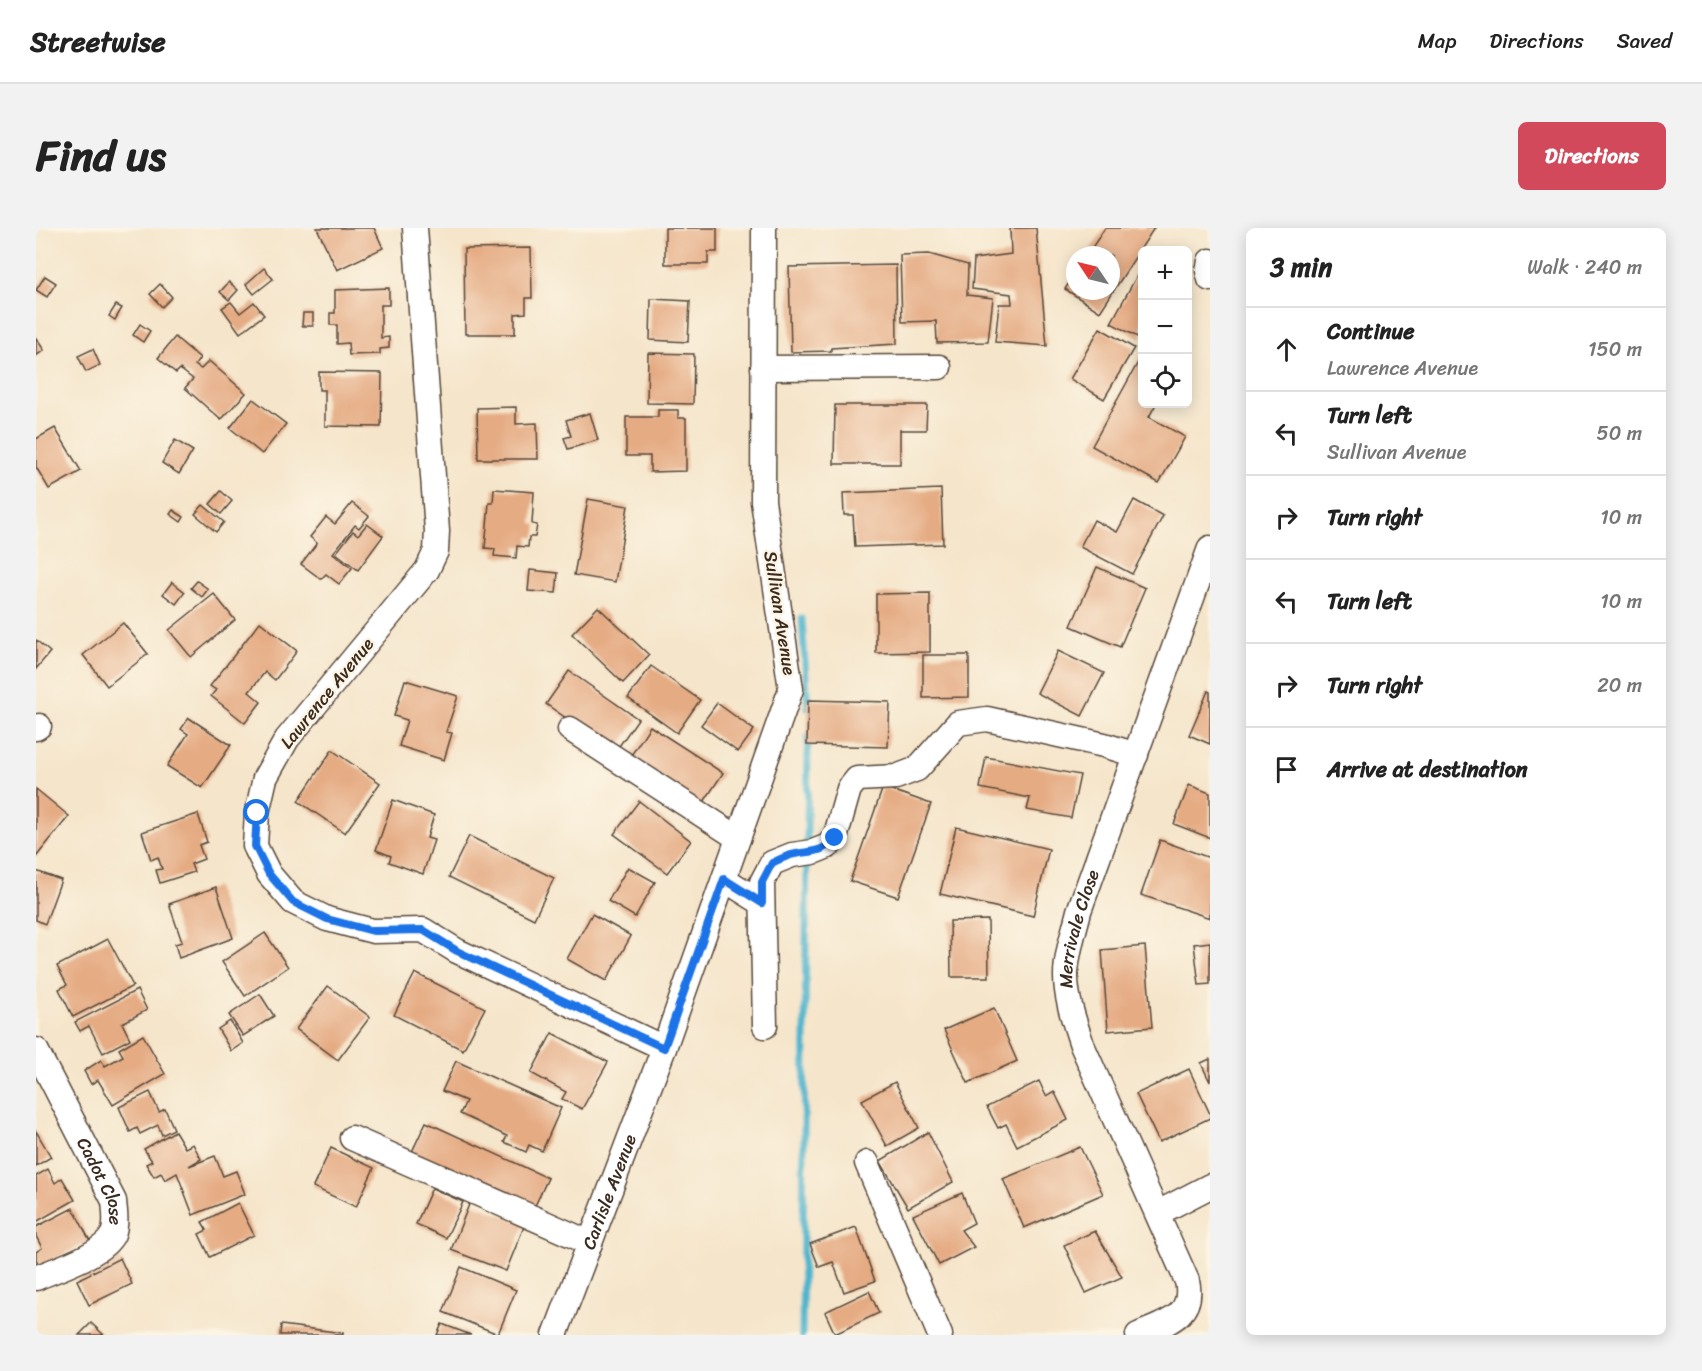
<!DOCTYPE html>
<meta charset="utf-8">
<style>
body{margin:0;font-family:Sriracha,sans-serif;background:#f2f2f2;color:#222}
.controls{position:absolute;right:18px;top:18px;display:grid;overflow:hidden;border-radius:9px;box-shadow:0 3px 15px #0003}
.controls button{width:54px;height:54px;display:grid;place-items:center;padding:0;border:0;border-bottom:2px solid #e0e0e0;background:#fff;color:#222;font:30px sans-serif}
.compass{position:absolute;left:1030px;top:18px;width:54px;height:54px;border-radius:50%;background:#fff;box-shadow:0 3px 15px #0003;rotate:305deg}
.stop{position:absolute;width:18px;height:18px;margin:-14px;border:4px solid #1a73e8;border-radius:50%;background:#fff}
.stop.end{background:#1a73e8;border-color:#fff;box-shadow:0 2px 6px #0008}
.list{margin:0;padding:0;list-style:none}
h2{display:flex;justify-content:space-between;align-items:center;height:78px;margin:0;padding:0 24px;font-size:26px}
h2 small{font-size:20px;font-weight:400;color:#767676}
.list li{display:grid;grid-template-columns:39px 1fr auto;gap:18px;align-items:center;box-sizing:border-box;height:84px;padding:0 24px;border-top:2px solid #e0e0e0}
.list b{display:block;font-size:22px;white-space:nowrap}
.list p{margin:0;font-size:20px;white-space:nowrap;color:#767676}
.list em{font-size:20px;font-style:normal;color:#767676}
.icon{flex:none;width:33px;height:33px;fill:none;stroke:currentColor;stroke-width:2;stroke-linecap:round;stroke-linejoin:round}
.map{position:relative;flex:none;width:1174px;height:1107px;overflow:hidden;border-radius:9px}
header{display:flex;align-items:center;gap:36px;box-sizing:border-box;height:84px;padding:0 30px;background:#fff;border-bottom:2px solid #e0e0e0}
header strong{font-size:28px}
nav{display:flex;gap:33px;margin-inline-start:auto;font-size:21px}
.intro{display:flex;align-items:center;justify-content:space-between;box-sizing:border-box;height:144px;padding:0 36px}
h1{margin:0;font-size:42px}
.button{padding:15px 27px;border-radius:9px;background:#d1495b;color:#fff;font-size:21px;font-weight:700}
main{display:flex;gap:36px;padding:0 36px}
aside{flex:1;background:#fff;border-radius:9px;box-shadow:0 3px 15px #0003}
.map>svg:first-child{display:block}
</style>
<header>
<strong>Streetwise</strong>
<nav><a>Map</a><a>Directions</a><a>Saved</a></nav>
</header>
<div class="intro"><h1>Find us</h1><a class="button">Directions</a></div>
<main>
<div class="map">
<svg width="1174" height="1107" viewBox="0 0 1174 1107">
<rect width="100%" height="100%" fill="#fcf5e5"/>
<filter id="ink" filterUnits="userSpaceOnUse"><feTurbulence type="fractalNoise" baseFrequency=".0167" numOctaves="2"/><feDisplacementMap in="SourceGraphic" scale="12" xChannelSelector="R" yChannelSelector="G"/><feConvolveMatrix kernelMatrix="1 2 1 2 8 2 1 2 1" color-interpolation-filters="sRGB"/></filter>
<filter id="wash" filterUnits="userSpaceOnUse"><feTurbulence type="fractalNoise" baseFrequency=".008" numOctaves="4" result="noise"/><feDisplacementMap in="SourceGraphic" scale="24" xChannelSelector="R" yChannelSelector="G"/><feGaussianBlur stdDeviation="1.35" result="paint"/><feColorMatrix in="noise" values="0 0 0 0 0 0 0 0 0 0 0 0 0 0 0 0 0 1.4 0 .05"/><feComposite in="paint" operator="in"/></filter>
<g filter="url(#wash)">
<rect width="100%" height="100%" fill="#f5e5ca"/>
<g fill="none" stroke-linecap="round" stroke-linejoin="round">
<g stroke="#4fb5cd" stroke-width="7">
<path d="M766,391L772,480"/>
<path d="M766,1107L772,510"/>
</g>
</g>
<g id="blocks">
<g fill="#e5ab83">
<path d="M281,0H338L347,20L301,42Z"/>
<path d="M629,0H681V24H672V36H629Z"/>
<path d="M974,0H1000L1011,118L959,114L963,76H976L975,66L936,61L938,31L975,26Z"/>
<path d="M1069,0H1118L1064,84L1029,61L1039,46V63H1075V27H1051Z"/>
<path d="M495,20L496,70H490V85L479,86V106H429L428,21Z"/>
<path d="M893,26L932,37L931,67L957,70L952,114L901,115L900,93L866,94L864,27Z"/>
<path d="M860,37L861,116L795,120V123L755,124L753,39Z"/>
<path d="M228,40L237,51L218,66L210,56Z"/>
<path d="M1103,44L1106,46V107L1105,111L1075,95Z"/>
<path d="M9,48L20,55L11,69L0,62Z"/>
<path d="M193,54L202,62L193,72L184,64Z"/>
<path d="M124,56L136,69L126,79L114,66Z"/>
<path d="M353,60V77H345V110L353,109V120L344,121V126L313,127L312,115L301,116V97H294V85H299V62Z"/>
<path d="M615,71L654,73L652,114L614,112Z"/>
<path d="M195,74L204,85L218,74L228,87L204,105L186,80Z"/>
<path d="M80,77L86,80L79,92L73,88Z"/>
<path d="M267,85H277V98H266Z"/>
<path d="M104,96L114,103L107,114L97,107Z"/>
<path d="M1064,100L1098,120L1068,171L1034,151Z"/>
<path d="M139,109L164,130L159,137L165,141L173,133L210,165L185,192L149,160L157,151L144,141L140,145L122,130Z"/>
<path d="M0,110L8,122L0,128Z"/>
<path d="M57,121L64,137L50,144L42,128Z"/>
<path d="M612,125L658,126L657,176L611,175Z"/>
<path d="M1106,127V176H1120L1113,189L1149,209L1123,255L1056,218Z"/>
<path d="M283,144L346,145L345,199L289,198V162H283Z"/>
<path d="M217,171L250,196L226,226L194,200Z"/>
<path d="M799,177H891L890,202H864V236H798Z"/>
<path d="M480,179V196L501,195L502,231H442L441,180Z"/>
<path d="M622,182H642V190H650V243L614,244V228H590V189H622Z"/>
<path d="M554,185L562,212L532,221L528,210L535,208L530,192Z"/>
<path d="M19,200L45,243L13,261L0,239V211Z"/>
<path d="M139,212L157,223L143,246L126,235Z"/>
<path d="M458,261L498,264L496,296L501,297L499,309H493L492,319L481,318L480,330L458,328L459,321L449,320L453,275H457Z"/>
<path d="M905,261L907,316L819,319L817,287H808L807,265Z"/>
<path d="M185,263L196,273L185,286L174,276Z"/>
<path d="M552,271L592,278L579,354L538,347Z"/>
<path d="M1098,272L1127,288L1096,346L1044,319L1058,292L1081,304Z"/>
<path d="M316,275L333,288L323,300L319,297L297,325L316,340L303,356L290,346L285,351L265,336L281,315L274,309L290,289L299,296Z"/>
<path d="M167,277L188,294L180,304L159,286Z"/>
<path d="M137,282L148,289L145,294L134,286Z"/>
<path d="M331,296L347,308L322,342L300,325L317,303L322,307Z"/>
<path d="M1061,339L1109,360L1084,419L1035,398Z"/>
<path d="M494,342L522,345L520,365L492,363Z"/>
<path d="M161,353L172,361L166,369L155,360Z"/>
<path d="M136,354L149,364L140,376L127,366Z"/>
<path d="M894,365V424L840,425V366Z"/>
<path d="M178,366L199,392L155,429L133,402Z"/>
<path d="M562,379L613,427L587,455L536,406Z"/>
<path d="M224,394L261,423L239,452L229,444L213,464L225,474L209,495L175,468L180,462L174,458Z"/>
<path d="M87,395L112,426L71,458L47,427Z"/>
<path d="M0,412L14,424L0,441Z"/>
<path d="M1022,423L1068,445L1046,488L1001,465Z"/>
<path d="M887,427H933V469L887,470Z"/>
<path d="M615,438L664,472L641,505L592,470Z"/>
<path d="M533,443L602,491L579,524L510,476Z"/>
<path d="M369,452L422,468L410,504L416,505L408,532L363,518L371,492L358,488Z"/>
<path d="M1172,463L1174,464V516L1153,507Z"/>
<path d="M772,472L854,474L852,519L771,517Z"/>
<path d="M681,475L718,502L702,524L665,497Z"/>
<path d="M153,490L195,517L166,560L131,538L152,506L145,501Z"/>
<path d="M614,498L687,545L664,580L592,532Z"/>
<path d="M296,522L344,555L309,605L262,573Z"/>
<path d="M950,529L1044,547L1035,590L991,582L994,570L944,560Z"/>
<path d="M1153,557L1174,565V610L1138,596Z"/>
<path d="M847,559L895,576L862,669L814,653Z"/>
<path d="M0,561L33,588L0,629Z"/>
<path d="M357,572L398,587L391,610L398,612L387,646L353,634L355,628L340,622Z"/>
<path d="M603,573L655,613L631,645L578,606Z"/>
<path d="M162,586L171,614L163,617L168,631L155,636L158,644L124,655L120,642L126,641L122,629L115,632L106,604Z"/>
<path d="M920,599L1013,621L997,688L904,666Z"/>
<path d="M433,608L518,650L498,691L413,649Z"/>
<path d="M1124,612L1174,630V690L1105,667Z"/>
<path d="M592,639L619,654L599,689L572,673Z"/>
<path d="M0,643L25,652L9,696L0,692Z"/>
<path d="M180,659L197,710L143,730L139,716L146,714L133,676Z"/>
<path d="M556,686L595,708L570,753L531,731Z"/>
<path d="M952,692L953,749H915L914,693Z"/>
<path d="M229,705L252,739L209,768L186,734Z"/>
<path d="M72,711L97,758L37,789L23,761L31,757L21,738Z"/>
<path d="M1174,714V756L1163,757L1158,716Z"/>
<path d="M1109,718L1116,799L1072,803L1066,722Z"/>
<path d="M379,745L449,780L427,822L358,787Z"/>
<path d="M292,758L334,789L302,832L260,801Z"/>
<path d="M101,762L111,782L86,795L94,811L67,825L53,798L44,803L39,794Z"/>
<path d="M224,766L238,788L207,808L193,787Z"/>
<path d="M958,780L981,833L932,855L908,802Z"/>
<path d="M194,793L207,815L195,823L182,801Z"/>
<path d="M516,805L572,834L546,881L526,871L530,864L495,845Z"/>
<path d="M107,807L129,846L77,877L62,852L55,856L48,843L65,832L69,838L87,828L83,821Z"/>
<path d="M1174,831V854L1165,835Z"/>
<path d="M420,833L525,880L506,923L493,917L490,924L468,914L471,908L424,886L430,873L406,863Z"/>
<path d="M1153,841L1174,886V890L1123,914L1100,866Z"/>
<path d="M1003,853L1010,868L1018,863L1032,892L981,918L970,896L962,900L951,879Z"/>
<path d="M859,854L883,900L851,918L826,872Z"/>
<path d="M114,864L123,884L129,881L138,901L126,907L122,897L104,906L101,900L94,904L83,879Z"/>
<path d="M390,894L512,950L496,984L374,928Z"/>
<path d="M0,903L15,929L0,938Z"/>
<path d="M139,903L149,920L157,916L165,931L153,938L179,928L187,948L200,943L209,966L157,987L141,945L129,952L125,945L118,949L110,936L116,933L108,921Z"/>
<path d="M892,904L917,954L872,980L844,933Z"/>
<path d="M1044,919L1067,966L988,1000L967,951Z"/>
<path d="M295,920L338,940L320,979L277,959Z"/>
<path d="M12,941L19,955L26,950L39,972L0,994V948Z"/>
<path d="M396,960L427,974L410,1010L380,996Z"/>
<path d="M926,965L938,995L925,1002L938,1019L903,1037L877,987Z"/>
<path d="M434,974L489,996L470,1043L415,1022Z"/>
<path d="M202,975L218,1007L174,1029L163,1006L171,1002L166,994Z"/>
<path d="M37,980L54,1013L4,1039L0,1031V1024L6,1020L0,1008V999Z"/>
<path d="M820,999L839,1053L808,1064L797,1034L783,1039L774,1016Z"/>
<path d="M1059,1003L1086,1049L1050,1065L1028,1017Z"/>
<path d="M84,1030L96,1056L53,1077L41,1052Z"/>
<path d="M425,1039L480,1062L462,1106L407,1084Z"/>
<path d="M833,1063L843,1085L799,1106L789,1084Z"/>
<path d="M55,1095L68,1107H43Z"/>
<path d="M406,1096L435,1107H401Z"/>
<path d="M245,1097L307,1105V1107H244Z"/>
</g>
</g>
</g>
<g filter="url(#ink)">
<use href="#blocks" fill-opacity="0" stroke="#574638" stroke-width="1.5"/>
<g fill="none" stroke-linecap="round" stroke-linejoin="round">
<g stroke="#574638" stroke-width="27">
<g id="minor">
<path d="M379,0L401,303L400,323L391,342L251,511L229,550L221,585L219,618L233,646L257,674L291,691L337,703L387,702L421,723L628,820"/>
<path d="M1174,33L1172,43L1174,51"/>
<path d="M727,140L903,139"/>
<path d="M0,500L3,498"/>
<path d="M534,501L702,610"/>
<path d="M688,651L726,675"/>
<path d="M729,798L726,654L736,635L756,627L777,624L792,618L799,610L813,561L821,551L860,549L881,541L922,495L951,491L1068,517L1100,527"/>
<path id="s1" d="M0,822L78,973C79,984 81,996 77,1006C67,1027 20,1041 0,1050"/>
<path d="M316,910L554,1015"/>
<path d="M831,935L904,1107"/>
<path d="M1122,985L1174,958"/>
<path id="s2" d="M519,1107L628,820L755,461L727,273L728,0"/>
<path id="s3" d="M1102,1107C1129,1095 1159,1089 1151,1053L1046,817C1039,795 1030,772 1030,748C1030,727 1038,704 1043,683L1174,320"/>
</g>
</g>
<use href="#minor" stroke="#fff" stroke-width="24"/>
</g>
</g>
<g fill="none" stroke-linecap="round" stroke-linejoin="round" filter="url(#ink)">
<path stroke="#1a73e8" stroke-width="8" d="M221,585L219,618L233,646L257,674L291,691L337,703L387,702L421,723L628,820L688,651L726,675V654L736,635C742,632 748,629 755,627C774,622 785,627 799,610"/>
</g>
<g text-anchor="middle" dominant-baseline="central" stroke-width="5" stroke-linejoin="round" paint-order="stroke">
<g font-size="18" fill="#3b2a1e" stroke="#fcf5e5">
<text transform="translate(744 385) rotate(81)">Sullivan Avenue</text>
<text transform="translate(291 465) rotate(-51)">Lawrence Avenue</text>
<text stroke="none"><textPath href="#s3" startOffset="460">Merrivale Close</textPath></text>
<text stroke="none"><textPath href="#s1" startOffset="147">Cadot Close</textPath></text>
<text stroke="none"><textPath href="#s2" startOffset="153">Carlisle Avenue</textPath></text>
</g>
</g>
</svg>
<div class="controls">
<button>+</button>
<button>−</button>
<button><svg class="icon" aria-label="locate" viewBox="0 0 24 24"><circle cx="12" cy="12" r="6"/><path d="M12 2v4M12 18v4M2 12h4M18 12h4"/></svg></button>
</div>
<svg class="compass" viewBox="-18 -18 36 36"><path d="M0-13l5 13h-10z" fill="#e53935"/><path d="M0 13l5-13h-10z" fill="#767676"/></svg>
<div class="stop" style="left:221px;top:585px"></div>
<div class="stop end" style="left:799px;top:610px"></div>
</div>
<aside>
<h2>3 min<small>Walk · 240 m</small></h2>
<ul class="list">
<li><svg class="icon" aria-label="ahead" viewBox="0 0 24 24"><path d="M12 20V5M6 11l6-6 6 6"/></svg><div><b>Continue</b><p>Lawrence Avenue</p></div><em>150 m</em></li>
<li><svg class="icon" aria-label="left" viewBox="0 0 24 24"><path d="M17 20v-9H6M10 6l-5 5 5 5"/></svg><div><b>Turn left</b><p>Sullivan Avenue</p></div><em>50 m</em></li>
<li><svg class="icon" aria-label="right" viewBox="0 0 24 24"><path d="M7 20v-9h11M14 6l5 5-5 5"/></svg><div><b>Turn right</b></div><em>10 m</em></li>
<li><svg class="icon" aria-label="left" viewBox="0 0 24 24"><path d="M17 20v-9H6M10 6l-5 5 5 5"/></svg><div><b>Turn left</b></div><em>10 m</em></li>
<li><svg class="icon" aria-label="right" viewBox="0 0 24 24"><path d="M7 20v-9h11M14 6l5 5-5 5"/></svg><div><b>Turn right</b></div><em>20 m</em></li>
<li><svg class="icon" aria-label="arrive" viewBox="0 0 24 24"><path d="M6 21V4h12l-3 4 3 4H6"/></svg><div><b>Arrive at destination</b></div></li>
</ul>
</aside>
</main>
